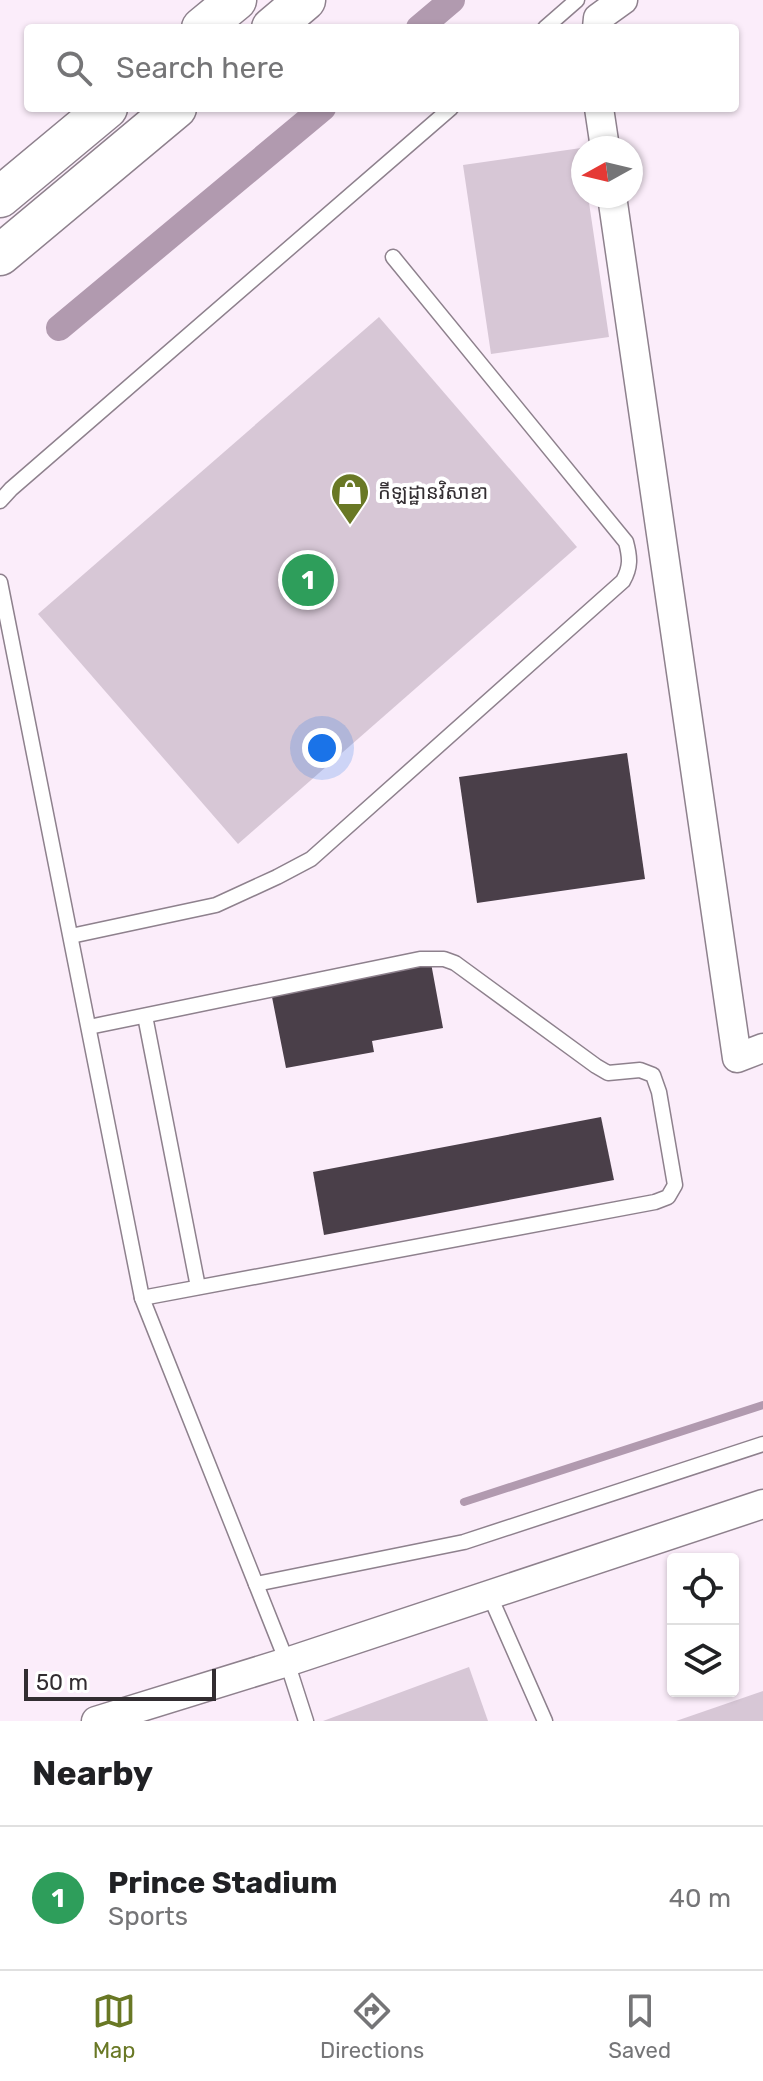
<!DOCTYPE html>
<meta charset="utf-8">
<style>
body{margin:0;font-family:Rubik,"Noto Sans Khmer",sans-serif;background:#f2f2f2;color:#202124}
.controls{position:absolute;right:24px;bottom:24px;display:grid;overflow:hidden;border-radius:8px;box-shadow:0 2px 6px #0004}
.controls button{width:72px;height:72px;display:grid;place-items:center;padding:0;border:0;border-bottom:2px solid #e0e0e0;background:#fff;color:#202124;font:40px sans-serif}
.compass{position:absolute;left:571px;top:136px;width:72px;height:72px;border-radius:50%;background:#fff;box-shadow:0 2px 6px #0004;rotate:262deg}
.scale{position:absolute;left:24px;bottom:20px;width:192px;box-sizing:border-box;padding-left:8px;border:4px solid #322d31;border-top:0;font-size:22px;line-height:28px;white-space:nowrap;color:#322d31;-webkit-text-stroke:6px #fff;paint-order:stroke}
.you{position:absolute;left:322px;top:748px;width:28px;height:28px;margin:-20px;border:6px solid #fff;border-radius:50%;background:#1a73e8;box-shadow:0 0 0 12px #1a73e833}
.badge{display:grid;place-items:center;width:52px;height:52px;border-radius:50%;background:#697825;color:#fff;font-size:26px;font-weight:700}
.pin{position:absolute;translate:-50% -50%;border:4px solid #fff;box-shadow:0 2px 8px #0006}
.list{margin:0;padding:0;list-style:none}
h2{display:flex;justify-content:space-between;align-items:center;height:104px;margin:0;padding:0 32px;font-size:34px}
h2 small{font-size:26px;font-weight:400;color:#757577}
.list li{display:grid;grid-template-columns:52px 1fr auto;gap:24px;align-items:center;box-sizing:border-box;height:144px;padding:0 32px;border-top:2px solid #e0e0e0}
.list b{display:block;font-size:30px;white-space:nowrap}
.list p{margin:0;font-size:26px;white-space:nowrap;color:#757577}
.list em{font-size:26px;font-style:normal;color:#757577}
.icon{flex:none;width:44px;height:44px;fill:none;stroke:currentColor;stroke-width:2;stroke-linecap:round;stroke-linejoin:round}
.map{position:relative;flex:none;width:763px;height:1721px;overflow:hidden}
.search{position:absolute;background:#fff;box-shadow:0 2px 6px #0004;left:24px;right:24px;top:24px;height:88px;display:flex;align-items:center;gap:20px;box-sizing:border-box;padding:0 28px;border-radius:8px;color:#757577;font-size:30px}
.sheet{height:248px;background:#fff}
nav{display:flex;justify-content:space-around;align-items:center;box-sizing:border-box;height:112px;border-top:2px solid #e0e0e0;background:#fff;font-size:22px;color:#757577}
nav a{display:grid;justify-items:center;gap:4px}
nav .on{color:#697825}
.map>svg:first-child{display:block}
</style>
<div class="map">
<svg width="763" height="1721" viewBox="0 0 763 1721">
<rect width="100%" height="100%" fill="#fbedfa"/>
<g fill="#d7c7d6">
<path d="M581,148L583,164V196H588L609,337L491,354L463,165Z"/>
<path d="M379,317L577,547L238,844L38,614Z"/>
<path d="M469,1667L488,1721H323Z"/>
<path d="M763,1691V1721H676Z"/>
</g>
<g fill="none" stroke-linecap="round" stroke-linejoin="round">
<path stroke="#b19aaf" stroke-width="8" d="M464,1502L763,1405"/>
<g stroke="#b19aaf" stroke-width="26">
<path d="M419,28L452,0"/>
<path d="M59,328L323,108"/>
</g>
</g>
<g fill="#4a3f49">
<path d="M627,753L645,879L477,903L459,777Z"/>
<path d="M431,963L443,1028L372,1041L374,1052L286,1068L271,992Z"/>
<path d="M601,1117L614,1180L324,1235L313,1172Z"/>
</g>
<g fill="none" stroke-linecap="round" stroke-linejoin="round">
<g stroke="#8e818d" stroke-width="17">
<g id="lane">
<path d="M545,28L577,0"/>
<path d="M0,501L11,489L451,108"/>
<path d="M0,582L142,1298L287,1662L306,1721"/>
<path d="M71,936L216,905L277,877L311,859L623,581C631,567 630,557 626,542L393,257"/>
<path d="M145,1016L198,1287"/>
<path d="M89,1027L420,959H444L455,963L596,1066L608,1073L640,1070L653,1075L659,1092L675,1185L668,1197L655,1202L142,1298"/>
<path d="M256,1584L464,1542L763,1444"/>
<path d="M489,1594L545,1721"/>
</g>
</g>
<g stroke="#8e818d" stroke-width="31">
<g id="street">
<path d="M597,28L598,18L623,0"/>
<path d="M599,108L605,148"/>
<path d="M612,196L737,1058L763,1048"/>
<path d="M96,1721L287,1662L763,1504"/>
</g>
</g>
<g stroke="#8e818d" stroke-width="43">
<g id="secondary">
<path d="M202,28L236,0"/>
<path d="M272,28L305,0"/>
<path d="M0,197L107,108"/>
<path d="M0,255L176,108"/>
</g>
</g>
<use href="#lane" stroke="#fff" stroke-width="14"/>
<use href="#street" stroke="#fff" stroke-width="28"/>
<use href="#secondary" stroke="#fff" stroke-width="40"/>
</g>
<defs>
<g id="shop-pin" transform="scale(2)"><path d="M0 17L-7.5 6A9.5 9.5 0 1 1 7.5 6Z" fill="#697825" stroke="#fff"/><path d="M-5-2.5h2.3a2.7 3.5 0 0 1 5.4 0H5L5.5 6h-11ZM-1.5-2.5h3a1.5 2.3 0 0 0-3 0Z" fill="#fff"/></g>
</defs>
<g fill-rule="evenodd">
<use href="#shop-pin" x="350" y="492"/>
</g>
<g text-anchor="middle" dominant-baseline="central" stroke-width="8" stroke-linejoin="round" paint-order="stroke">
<g font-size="20" fill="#322d31" stroke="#fff" text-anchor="start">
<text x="378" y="492">កីឡដ្ឋានវិសាខា</text>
</g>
</g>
</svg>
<div class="controls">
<button><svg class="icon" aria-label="locate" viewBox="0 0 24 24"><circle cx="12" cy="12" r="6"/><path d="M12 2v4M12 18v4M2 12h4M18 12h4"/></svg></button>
<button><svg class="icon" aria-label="layers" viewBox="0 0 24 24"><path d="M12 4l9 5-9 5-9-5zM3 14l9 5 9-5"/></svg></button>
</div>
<svg class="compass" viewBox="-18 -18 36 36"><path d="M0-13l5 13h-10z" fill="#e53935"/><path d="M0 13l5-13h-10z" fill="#757577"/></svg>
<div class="scale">50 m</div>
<div class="you"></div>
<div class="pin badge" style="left:308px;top:580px;background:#2e9e5b">1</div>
<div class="search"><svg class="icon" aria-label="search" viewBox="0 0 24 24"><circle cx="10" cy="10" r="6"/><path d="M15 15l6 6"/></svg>Search here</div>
</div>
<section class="sheet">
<h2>Nearby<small></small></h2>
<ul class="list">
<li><span class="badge" style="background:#2e9e5b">1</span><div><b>Prince Stadium</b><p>Sports</p></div><em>40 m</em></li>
</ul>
</section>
<nav>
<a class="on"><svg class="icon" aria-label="map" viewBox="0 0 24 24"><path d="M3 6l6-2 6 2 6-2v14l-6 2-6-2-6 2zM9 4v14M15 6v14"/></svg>Map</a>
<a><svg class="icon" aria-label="directions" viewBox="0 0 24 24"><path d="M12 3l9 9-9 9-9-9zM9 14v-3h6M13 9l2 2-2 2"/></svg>Directions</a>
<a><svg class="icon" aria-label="saved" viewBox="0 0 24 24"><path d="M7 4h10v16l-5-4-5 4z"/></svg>Saved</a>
</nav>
